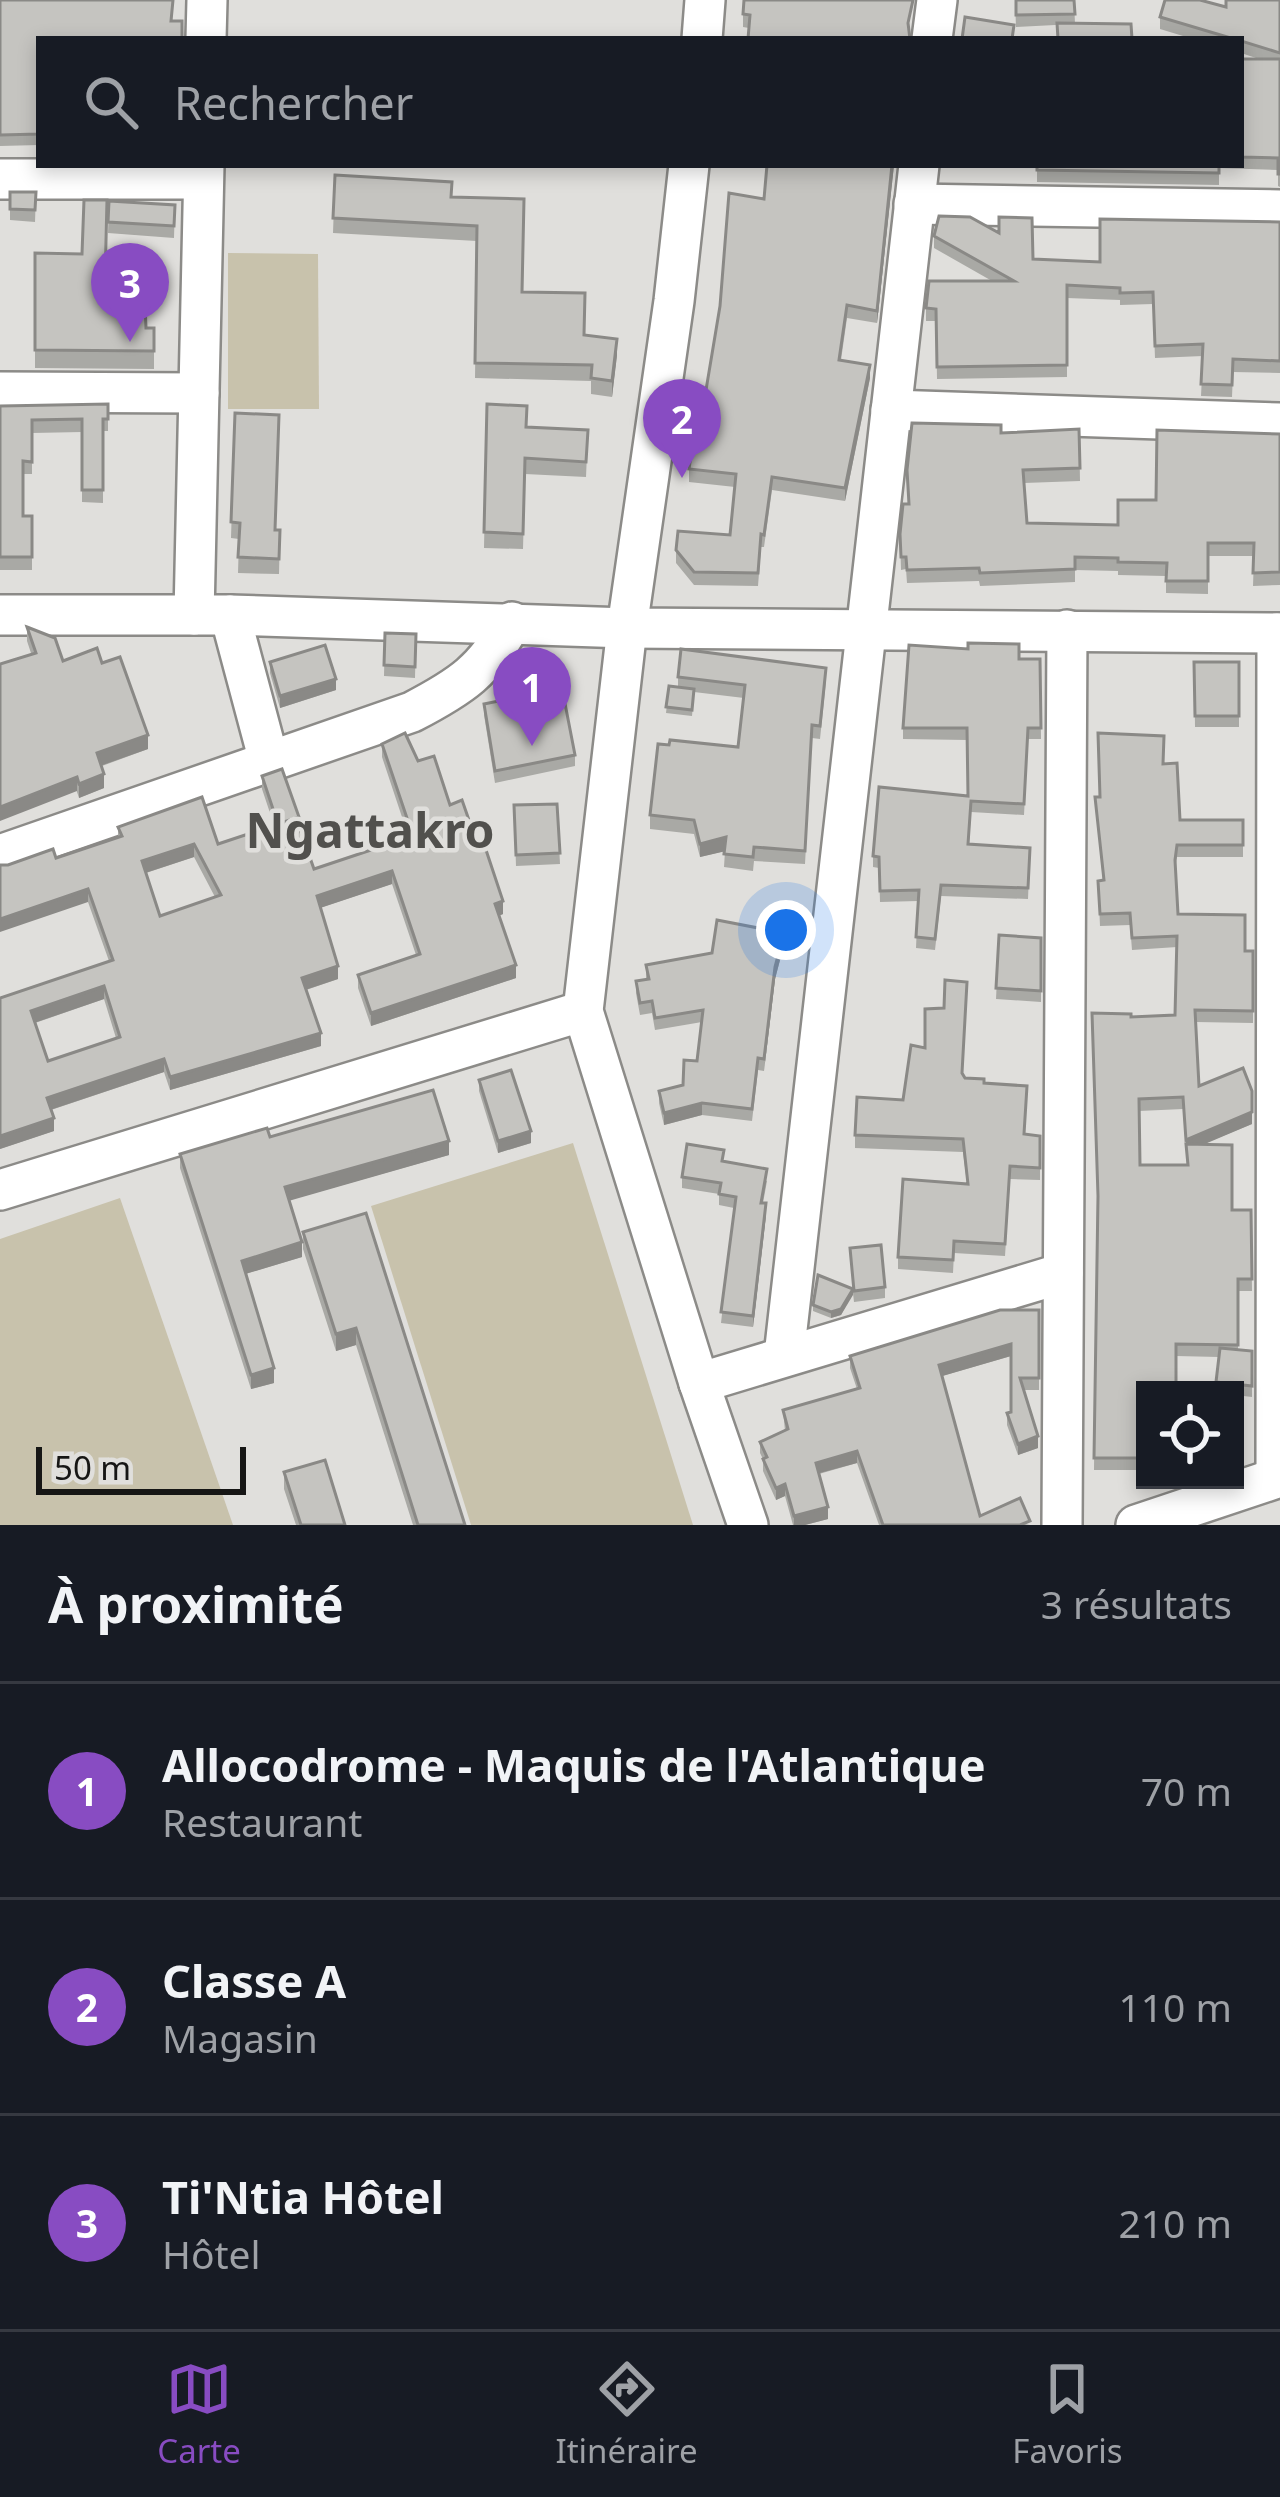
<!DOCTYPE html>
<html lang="fr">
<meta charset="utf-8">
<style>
body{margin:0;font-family:"Noto Sans",sans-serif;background:#20242c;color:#f1f3f6}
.controls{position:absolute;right:36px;bottom:36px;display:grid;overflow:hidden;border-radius:0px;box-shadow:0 6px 18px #0003}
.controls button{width:108px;height:108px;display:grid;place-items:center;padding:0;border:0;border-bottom:3px solid #363941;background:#171b24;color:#f1f3f6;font:60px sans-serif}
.scale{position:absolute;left:36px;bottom:30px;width:210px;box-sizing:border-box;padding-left:12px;border:6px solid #161615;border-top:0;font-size:33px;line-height:42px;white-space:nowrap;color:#161615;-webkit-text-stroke:9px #e0dfdc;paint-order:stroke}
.you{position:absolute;left:786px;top:930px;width:42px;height:42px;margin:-30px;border:9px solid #fff;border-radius:50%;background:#1a73e8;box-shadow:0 0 0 18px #1a73e833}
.badge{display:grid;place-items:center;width:78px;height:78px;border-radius:50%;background:#884cc2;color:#fff;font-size:39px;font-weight:700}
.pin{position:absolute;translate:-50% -99px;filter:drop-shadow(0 3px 6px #0008)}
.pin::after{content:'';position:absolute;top:63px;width:42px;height:36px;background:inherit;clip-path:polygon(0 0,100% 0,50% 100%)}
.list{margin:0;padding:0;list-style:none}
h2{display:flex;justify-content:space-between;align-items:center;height:156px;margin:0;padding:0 48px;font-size:51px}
h2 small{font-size:39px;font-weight:400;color:#9ea1a6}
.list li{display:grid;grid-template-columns:78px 1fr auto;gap:36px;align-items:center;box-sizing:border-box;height:216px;padding:0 48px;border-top:3px solid #363941}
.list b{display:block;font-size:45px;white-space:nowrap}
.list p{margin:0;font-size:39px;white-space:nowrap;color:#9ea1a6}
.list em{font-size:39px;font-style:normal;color:#9ea1a6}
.icon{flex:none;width:66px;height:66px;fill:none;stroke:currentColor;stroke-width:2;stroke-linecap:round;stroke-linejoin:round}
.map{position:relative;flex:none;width:1280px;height:1525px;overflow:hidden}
.search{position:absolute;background:#171b24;box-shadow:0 6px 18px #0003;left:36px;right:36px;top:36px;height:132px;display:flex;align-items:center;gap:30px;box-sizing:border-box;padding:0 42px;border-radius:0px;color:#9ea1a6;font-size:45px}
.sheet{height:804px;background:#171b24}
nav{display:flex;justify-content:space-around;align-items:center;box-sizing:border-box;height:168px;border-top:3px solid #363941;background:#171b24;font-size:33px;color:#9ea1a6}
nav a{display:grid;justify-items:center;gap:6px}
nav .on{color:#884cc2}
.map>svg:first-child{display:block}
</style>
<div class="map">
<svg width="1280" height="1525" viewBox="0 0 1280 1525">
<rect width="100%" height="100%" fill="#e0dfdc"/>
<g fill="#c8c2ac">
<path d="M228,253L318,254L319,409H228Z"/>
<path d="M573,1143L693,1525H471L371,1206Z"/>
<path d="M120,1198L233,1525H0V1239Z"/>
</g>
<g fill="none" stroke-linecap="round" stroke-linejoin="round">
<g stroke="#8c8b88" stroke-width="44">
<g id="minor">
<path d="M206,39L207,0"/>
<path d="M702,39L705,0"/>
<path d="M932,39L937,0"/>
<path d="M689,165L674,301L627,628L583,1011L699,1383L748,1525"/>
<path d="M0,179H203"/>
<path d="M914,204L1280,210"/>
<path d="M0,392L199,393"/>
<path d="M891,410L1280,423"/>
<path d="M0,615H230L627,628L1280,633"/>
<path d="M194,615L204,165"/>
<path d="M230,615L269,761"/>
<path d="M0,855L412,712C462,686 484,671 512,622"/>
<path d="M0,1190L583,1011"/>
<path d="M784,1356L919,165"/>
<path d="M699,1383L1063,1273"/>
<path d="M1276,1478L1277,633"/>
<path d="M1062,1525L1067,630"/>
<path d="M1136,1525L1280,1477"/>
</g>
</g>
<use href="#minor" stroke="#fff" stroke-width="39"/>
</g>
<g fill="#a9a9a5" fill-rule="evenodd">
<path d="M0,0L39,39V145L0,146Z"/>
<path d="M915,0L749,28L743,27V14Z"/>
<path d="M1015,0H1074L1075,24L1016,27Z"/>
<path d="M1280,0V187L1278,186V170L1219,168V185L1037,182V165L961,166V165H1241V59H1259L1241,53V39H1193L1160,29V17Z"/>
<path d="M894,165L877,323L847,318L841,360L870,378L845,501L772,490L764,547H761L758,586L694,585L676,563V550L730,535L735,487L689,482V469L706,390L764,199Z"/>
<path d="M335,175L452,197L524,199L523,292L617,355L612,397L591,394V381L475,378L477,241L333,233Z"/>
<path d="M10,192H36L35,222L10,220Z"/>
<path d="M109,201L175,205L174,238L108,233Z"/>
<path d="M1280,222V373L1233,372L1232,397L1201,396L1203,356L1155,358L1153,304L1120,305V300L1067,298V377L937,379L936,321H926V308L992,281L934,248V236L1033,259L1100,262Z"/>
<path d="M35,253L105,281L146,328H154V369L35,368Z"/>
<path d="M108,404V431H103V503L82,502V432L32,433V474H23V516H32V570H0V406Z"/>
<path d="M487,404L526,427L588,430L586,477L525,474L523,549L484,548Z"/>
<path d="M235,413L275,530H280L279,574L238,573L239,539L231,538Z"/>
<path d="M1079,429L1080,481L1024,483L1027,523L1118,525L1156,500L1280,434V585L1253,586L1254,556H1208V594L1166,593V576L1118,575V571L1075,570V582L980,586L979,581L907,583L906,569L901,570L900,534L908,504L1001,433Z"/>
<path d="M27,627L63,661L102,663L148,749L102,766L104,788L79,798L27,641Z"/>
<path d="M385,633L416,634L415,678L384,676Z"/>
<path d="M1019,659H1040L1041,739H1028L1024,815L971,812L969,844L1030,848L1028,899L941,896L935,950L916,948L918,901L880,902L879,868L873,867V856L968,796L967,740L903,739V728Z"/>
<path d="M270,662L336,690L280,708L270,673Z"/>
<path d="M1194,662H1239V727H1195Z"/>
<path d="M678,677L826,681L820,739L812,738L805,864L754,861L753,871L724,867L725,851L700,857L694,834L650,829V815L738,747L744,698L694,692L692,716L666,713L669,686L678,687Z"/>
<path d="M484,704L575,755V766L495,783L484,715Z"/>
<path d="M382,744L418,761L450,805L503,914L499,916L516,978L371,1026L358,988V975L416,955L392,884L320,908L338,979L306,990L321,1046L170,1090L164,1072L51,1110L54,1131L0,1149V998L109,961L88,902L56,858L118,838V827L218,844L274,825L262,789V776L299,824L314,869L389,844V834L406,829L382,757ZM194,857L215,897L160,916L146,873ZM104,999L116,1038L48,1061L35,1023Z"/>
<path d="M1164,764L1180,820H1243V857H1177L1175,869L1178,914L1245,951H1253V1023L1196,1022L1199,1086L1252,1091V1124L1203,1144L1232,1210H1251L1252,1291H1238V1350L1252,1351V1397L1235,1395V1390H1216L1219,1357L1176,1356L1145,1390V1470H1094L1097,1204L1131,1017L1175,1015L1177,947L1132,950L1130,925L1100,926L1098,881L1103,880L1095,797H1099ZM1183,1109L1187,1165H1140L1139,1111Z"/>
<path d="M557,804L560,864L516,866L514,805Z"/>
<path d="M999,935L1041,938V1002L996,999Z"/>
<path d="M784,945L775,979L764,1071L758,1070L752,1121L702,1115L664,1125L659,1103V1091L683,1085L697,1061L702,1022L655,1030L652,1013L640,1015L636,993V981L646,980V965Z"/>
<path d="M962,1074L965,1078L984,1083L1025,1134L1040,1136V1180L1010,1179L1005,1256L954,1253L953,1273L898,1269V1257L967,1183L963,1152L855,1148V1135Z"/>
<path d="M479,1080L531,1143L498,1153L479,1091Z"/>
<path d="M270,1137L449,1155L289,1200L302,1257L245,1274L274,1383L251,1389L180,1168V1154Z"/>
<path d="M724,1161L767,1181L763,1203L766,1215L753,1327L721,1323L734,1208L719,1205V1194L682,1188V1177Z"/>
<path d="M303,1232L465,1525H413L356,1345L336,1351L303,1249Z"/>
<path d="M850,1248L885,1287V1298L854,1302L853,1293L841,1315L831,1318L813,1311V1305L853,1289Z"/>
<path d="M1039,1310V1390H1024L1038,1448L1018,1455L1007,1425V1413L1011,1412V1356L942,1376L980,1516L1030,1525H879L857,1463L819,1474L828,1519L805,1525H793L785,1496L776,1500L763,1471V1459L760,1453V1442L785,1431L783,1410L857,1389L850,1368V1356Z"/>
<path d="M284,1472L345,1525H296L284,1489Z"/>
</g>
<g fill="#8a8986">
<path d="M892,165H894L877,323V311Z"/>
<path d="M617,339V355L612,397V381Z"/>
<path d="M870,365V378L845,501V488Z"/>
<path d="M336,679V690L280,708V696Z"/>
<path d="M148,735V749L97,767V753Z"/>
<path d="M104,774V788L79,798V784Z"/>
<path d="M77,777V791L0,821V807Z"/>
<path d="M726,837V851L700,857V844Z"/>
<path d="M194,844V857L142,874V861Z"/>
<path d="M392,871V884L317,909V896Z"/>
<path d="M88,889V902L0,932V919Z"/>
<path d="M503,901V914L495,917V904Z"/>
<path d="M784,933V945L775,979L764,1071L775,967Z"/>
<path d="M516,965V978L371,1026V1013Z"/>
<path d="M338,966V979L302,991V978Z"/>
<path d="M104,986V999L31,1024V1011Z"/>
<path d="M321,1033V1046L170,1090V1077Z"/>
<path d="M164,1059V1072L47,1111V1098Z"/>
<path d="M702,1103V1115L664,1125V1113Z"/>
<path d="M1252,1112V1124L1186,1152V1140Z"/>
<path d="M54,1118V1131L0,1149V1136Z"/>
<path d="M531,1131V1143L498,1153V1141Z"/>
<path d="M449,1141V1155L285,1202V1187Z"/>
<path d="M766,1203V1215L753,1327V1316Z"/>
<path d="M302,1242V1257L242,1275V1261Z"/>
<path d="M853,1289V1295L841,1315L831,1318V1312Z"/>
<path d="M356,1328V1345L336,1351V1334Z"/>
<path d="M1011,1344V1356L939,1377V1365Z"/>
<path d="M274,1368V1383L251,1389V1375Z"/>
<path d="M1038,1436V1448L1018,1455V1444Z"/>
<path d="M857,1451V1463L816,1474V1463Z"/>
<path d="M785,1484V1496L776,1500V1488Z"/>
<path d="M828,1507V1519L805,1525H794V1516Z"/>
</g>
<g fill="#c5c4c0" stroke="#8a8986" stroke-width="3" fill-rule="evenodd">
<path d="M0,0H173L171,21H182V39H39V134L0,135Z"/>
<path d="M744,0H913L908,23L910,39H748L750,15L743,14Z"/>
<path d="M1016,0H1074L1075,14L1016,15Z"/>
<path d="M1165,0H1200L1226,7V0H1280V53L1241,41V39H1234L1160,17Z"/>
<path d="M965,17L1014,25L1012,39H962Z"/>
<path d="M1057,23L1131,24L1132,39H1058Z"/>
<path d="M1241,59H1280V174H1278V158L1241,157Z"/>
<path d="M767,165H892L877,311L847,305L839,360L870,365L845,488L772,477L764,535L761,534L758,573L694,572L676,550L678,531L730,535L736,474L689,469L701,389L706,390L720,306L729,193L764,199Z"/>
<path d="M1037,165H1219V173L1037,170Z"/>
<path d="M335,175L452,182L451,197L524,199L522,292L585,293L584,335L617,339L612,381L591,378L592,365L475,363L477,226L333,218Z"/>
<path d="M10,192H36L35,210L10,209Z"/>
<path d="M84,200H107L105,281L144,280L146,328H154V351L35,350V253L82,254Z"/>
<path d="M109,201L175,205L174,226L108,222Z"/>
<path d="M939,216L970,217L999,233V217L1032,218L1033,259L1100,262V219L1280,222V361L1233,359L1232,385L1201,384L1203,344L1155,346L1153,292L1120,293V288L1067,285V365L937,367L936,309L926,308L929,281H1014L934,236Z"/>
<path d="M108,404V419H103V490H82V419L32,420V462L23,461V516H32V557H0V406Z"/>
<path d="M487,404L527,406L526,427L588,430L586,462L525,458L523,534L484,532Z"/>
<path d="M235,413L279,415L275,530H280L279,559L238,557L240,523L231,522Z"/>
<path d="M912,423L1001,425V433L1079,429L1080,468L1023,470L1027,523L1118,525V500H1156L1157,430L1280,434V572L1253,573L1254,543H1208V581H1166L1167,563L1118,562V558L1075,557V569L980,573L979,568L907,570L906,557H901L900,534L903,504H909L907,470Z"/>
<path d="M27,627L55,638L63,661L97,648L102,663L120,657L148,735L97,753L104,774L79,784L77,777L0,807V664L36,653Z"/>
<path d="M385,633L416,634L415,667L384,665Z"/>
<path d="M968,643L1019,644V659H1040L1041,728H1028L1024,804L971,801L968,844L1030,848L1028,888L941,885L935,939L916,937L919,890L880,891L879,857L873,856L879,787L968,796L967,728H903L909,645L968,649Z"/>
<path d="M325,645L336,679L280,696L270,662Z"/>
<path d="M681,649L826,668L820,726L812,725L805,851L754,847L753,857L724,854L726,837L700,844L694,820L650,815L658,744L669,745L670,740L738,747L745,685L678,677Z"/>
<path d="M1194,662H1239V716H1195Z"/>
<path d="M669,686L694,689L692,710L666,707Z"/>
<path d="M562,688L575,755L495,771L484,704Z"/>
<path d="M405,733L418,761L434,756L450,805L462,800L479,849L485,847L503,901L495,904L516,965L371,1013L358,975L420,954L392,871L317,896L338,966L302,978L321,1033L170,1077L164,1059L47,1098L54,1118L0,1136V998L113,960L88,889L0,919V865H8L53,849L56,858L122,836L118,827L202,797L218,844L278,824L262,776L282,769L299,817L281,823L296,818L314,869L392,843L389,834L410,827L382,744ZM194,844L221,895L160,916L142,861ZM104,986L120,1037L48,1061L31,1011Z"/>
<path d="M1098,733L1164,736L1163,764L1177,763L1180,820H1243V845H1177L1175,860L1178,914L1245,915V951H1253V1011L1195,1010L1199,1086L1243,1068L1252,1091V1112L1186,1140L1183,1097L1139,1099L1140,1165H1188L1186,1144L1232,1145V1210H1251L1252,1279H1238V1345L1176,1344V1390H1145V1458H1094L1098,1196L1092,1013L1131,1014V1017L1175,1015L1177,936L1132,938L1130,913L1100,914L1098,881L1104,880L1095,797H1100Z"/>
<path d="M557,804L560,853L516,855L514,805Z"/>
<path d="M717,920L784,933L775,967L764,1059L758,1058L752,1109L702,1103L664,1113L659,1091L683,1085L684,1060L697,1061L703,1010L655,1018L652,1001L640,1003L636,981L649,979L646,965L712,953Z"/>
<path d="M999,935L1041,938V991L996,988Z"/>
<path d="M945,980L967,982L962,1073L965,1078L984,1079V1083L1027,1086L1024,1134L1040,1136V1168L1010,1166L1005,1244L954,1241L953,1260L898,1257L903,1179L968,1184L963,1139L855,1135L857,1097L903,1100L911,1045L925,1048V1009L944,1008Z"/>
<path d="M511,1070L531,1131L498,1141L479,1080Z"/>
<path d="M433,1090L449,1141L285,1187L302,1242L242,1261L274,1368L251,1375L180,1154L267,1128L270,1137Z"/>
<path d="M687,1144L724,1150L722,1161L767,1169L761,1203H766L753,1316L721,1312L736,1197L719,1194L721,1183L682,1177Z"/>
<path d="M366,1213L465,1525H418L356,1328L336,1334L303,1232Z"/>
<path d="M881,1245L885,1287L854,1291L850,1248Z"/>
<path d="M818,1275L853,1289L841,1309L831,1312L813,1305Z"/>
<path d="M1000,1310H1039V1378H1020L1038,1436L1018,1444L1007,1413L1011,1412V1344L939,1365L980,1516L1020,1498L1030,1521L1020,1525H883L857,1451L816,1463L828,1507L794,1516L785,1484L776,1488L763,1459L767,1457L760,1442L788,1429L783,1410L860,1388L850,1356Z"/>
<path d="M1220,1348L1252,1351V1386L1216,1382Z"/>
<path d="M325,1460L345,1525H301L284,1472Z"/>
</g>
<g text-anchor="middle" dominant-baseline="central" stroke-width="9" stroke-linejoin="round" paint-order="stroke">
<g font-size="48" font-weight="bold" fill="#51504d" stroke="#e0dfdc">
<text x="370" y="829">Ngattakro</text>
</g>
</g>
</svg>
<div class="controls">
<button><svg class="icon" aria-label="locate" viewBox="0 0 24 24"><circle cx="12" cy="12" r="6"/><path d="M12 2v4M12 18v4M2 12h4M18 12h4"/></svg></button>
</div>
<div class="scale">50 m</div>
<div class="you"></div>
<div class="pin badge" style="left:532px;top:746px">1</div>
<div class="pin badge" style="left:682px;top:478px">2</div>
<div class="pin badge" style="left:130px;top:342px">3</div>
<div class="search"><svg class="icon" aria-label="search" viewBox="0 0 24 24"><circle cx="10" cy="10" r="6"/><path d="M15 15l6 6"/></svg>Rechercher</div>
</div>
<section class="sheet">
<h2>À proximité<small>3 résultats</small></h2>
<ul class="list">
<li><span class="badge">1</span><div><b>Allocodrome - Maquis de l'Atlantique</b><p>Restaurant</p></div><em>70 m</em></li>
<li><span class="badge">2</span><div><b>Classe A</b><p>Magasin</p></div><em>110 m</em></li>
<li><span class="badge">3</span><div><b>Ti'Ntia Hôtel</b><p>Hôtel</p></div><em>210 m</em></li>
</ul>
</section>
<nav>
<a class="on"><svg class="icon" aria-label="map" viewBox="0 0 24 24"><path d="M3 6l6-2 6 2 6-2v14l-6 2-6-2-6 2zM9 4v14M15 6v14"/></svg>Carte</a>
<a><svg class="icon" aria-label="directions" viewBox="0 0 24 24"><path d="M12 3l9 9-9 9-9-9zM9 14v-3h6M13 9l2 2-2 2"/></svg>Itinéraire</a>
<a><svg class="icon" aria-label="saved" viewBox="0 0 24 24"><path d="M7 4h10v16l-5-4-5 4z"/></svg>Favoris</a>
</nav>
